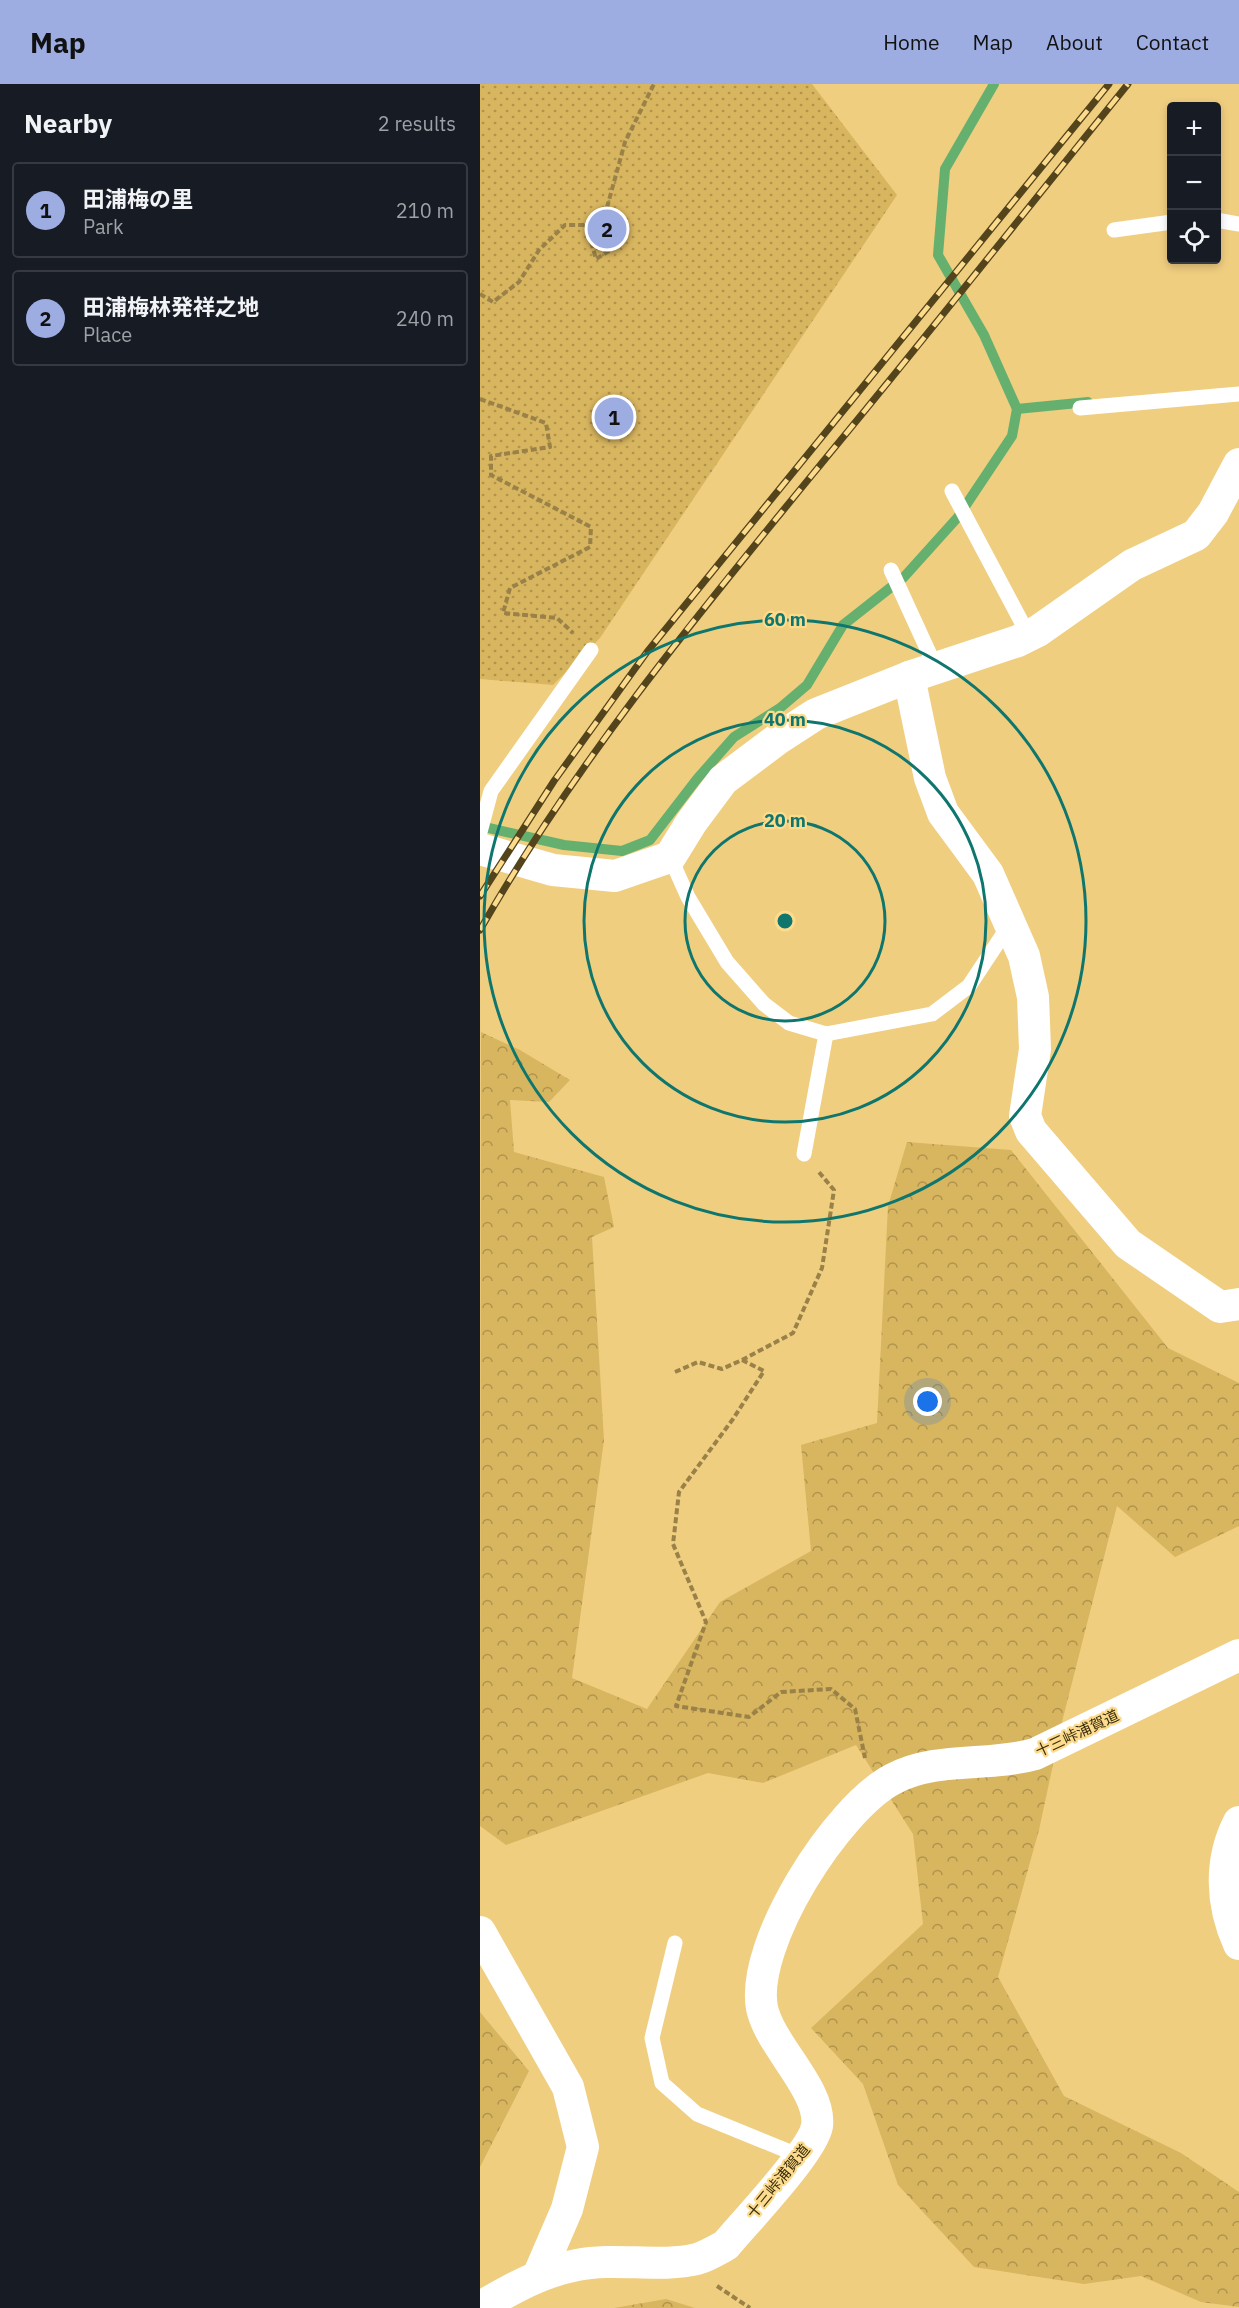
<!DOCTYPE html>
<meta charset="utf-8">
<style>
body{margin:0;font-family:"IBM Plex Sans","Noto Sans JP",sans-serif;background:#20242c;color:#f1f3f6}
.controls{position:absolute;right:18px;top:18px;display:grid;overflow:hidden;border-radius:6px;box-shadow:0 3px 9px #0003}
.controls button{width:54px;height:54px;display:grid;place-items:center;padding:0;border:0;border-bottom:2px solid #363941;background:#171b24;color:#f1f3f6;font:30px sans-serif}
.you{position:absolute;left:448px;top:1318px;width:21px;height:21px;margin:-15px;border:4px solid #fff;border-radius:50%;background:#1a73e8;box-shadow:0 0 0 9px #1a73e833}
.badge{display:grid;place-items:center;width:39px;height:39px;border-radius:50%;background:#9dade2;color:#111;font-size:20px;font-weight:700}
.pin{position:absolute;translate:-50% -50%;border:3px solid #fff;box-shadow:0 2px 6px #0006}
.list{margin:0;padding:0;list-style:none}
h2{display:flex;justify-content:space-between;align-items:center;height:78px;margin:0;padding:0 24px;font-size:26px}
h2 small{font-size:20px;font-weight:400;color:#9ea1a6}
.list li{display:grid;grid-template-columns:39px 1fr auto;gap:18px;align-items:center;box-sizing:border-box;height:96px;margin:0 12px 12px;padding:0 12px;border:2px solid #363941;border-radius:6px}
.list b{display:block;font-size:22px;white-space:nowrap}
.list p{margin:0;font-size:20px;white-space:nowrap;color:#9ea1a6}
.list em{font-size:20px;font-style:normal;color:#9ea1a6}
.icon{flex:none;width:33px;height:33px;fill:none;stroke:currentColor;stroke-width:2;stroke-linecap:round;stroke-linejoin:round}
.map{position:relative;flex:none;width:759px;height:2224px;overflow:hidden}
header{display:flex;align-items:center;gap:36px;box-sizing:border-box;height:84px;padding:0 30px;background:#9dade2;color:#111}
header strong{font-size:28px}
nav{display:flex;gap:33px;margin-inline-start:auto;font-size:21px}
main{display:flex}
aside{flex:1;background:#171b24}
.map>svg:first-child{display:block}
</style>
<header>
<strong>Map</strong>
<nav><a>Home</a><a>Map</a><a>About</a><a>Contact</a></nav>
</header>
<main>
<aside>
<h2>Nearby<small>2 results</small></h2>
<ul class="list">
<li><span class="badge">1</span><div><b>田浦梅の里</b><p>Park</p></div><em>210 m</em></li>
<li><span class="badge">2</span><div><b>田浦梅林発祥之地</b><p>Place</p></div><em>240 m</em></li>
</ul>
</aside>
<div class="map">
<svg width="759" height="2224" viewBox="0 0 759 2224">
<defs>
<pattern id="forest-crowns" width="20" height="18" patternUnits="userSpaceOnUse" patternTransform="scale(1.5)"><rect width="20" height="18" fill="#d8b55f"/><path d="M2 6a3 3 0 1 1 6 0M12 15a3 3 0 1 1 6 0" fill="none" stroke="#b0934d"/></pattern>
<pattern id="park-dots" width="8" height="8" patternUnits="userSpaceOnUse" patternTransform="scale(1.5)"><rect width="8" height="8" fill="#d8b55f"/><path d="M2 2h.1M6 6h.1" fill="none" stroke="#b0934d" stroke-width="1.8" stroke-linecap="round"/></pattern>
</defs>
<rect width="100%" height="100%" fill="#f0ce80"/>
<g fill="url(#forest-crowns)">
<path d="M1,948L40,966L90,996L69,1018L30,1016L34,1068L124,1093L134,1143L112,1153L124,1356L92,1594L167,1625L240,1518L331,1467L321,1361L397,1339L408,1122L427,1058L531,1066L688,1264L759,1299V1442L695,1473L637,1422L583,1634L559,1746L518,1893L584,2012L701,2069L759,2108V2223L721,2218L661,2192L604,2200L494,2183L418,2101L383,2000L331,1944L443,1840L433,1750L376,1661L283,1699L228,1689L26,1761L0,1742Z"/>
<path d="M0,1928L49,1987L0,2083Z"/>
<path d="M186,2215L215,2224H134Z"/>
</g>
<path fill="url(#park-dots)" d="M0,0H332L417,111L120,554L73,601L0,595Z"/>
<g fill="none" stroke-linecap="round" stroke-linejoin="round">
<g stroke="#66b06f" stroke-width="10">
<path d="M514,0L465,85L458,171L504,251L537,325L608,318"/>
<path d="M0,742L84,761L142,767L170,756L217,695L254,653L300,624L327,601L363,541L424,493L478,433L532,352L537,325"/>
</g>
<g stroke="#998148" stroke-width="4" stroke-dasharray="6 3" stroke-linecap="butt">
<path d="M106,141L116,175L139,161L126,127"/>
<path d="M0,210L13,218L39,198L59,166L85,141H106L126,127L145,58L174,0"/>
<path d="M0,315L66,339L70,363L11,372V391L111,443L110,463L30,504L23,529L77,534L93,549"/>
<path d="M262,1276L284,1287L253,1335L199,1408L193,1460L226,1538L196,1622L269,1633L301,1608L351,1605L375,1625L385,1674"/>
<path d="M195,1288L218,1278L242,1285L262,1276L313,1249L342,1184L354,1106L338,1087"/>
<path d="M237,2202L270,2224"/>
</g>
<g stroke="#fff" stroke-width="15">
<path d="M736,136L759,140"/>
<path d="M634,146L692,138"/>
<path d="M600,324L759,310"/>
<path d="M472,407L549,552"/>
<path d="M411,486L456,584"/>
<path d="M0,748L11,707L111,566"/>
<path d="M190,773L208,813L247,878L284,920L309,939L346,950L452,930L489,902L530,840"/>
<path d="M324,1070L346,950"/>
<path d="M195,1859L172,1954L182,1999L217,2030L320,2072"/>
</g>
<g stroke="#fff" stroke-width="32">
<path d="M429,593L450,694L463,729L508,790L544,872L553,913L555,965L545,1032L551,1047L648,1160L740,1223L759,1220"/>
<path d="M0,765L73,786L135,792L190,773L211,739L243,696L299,654L336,630L429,593L538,557L558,547L652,481L716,451L733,429L759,380"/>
<path d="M759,1738C739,1776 741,1821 759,1860"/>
<path d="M0,1848L88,2003L103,2063L87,2125L59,2190"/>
<path d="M0,2223C32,2205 60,2188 97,2181C135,2173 180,2184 217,2175C227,2172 237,2166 246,2161C265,2138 333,2067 337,2042C342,2006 290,1962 282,1924C270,1860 357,1724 413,1695C456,1672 509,1683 555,1670L759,1571"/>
</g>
<g stroke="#54441c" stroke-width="7">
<g id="rail">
<path d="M0,812L74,697L167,568L629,0"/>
<path d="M0,846C99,672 228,518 355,363C454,243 550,121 648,0"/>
</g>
</g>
<use href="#rail" stroke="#fddb8d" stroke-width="4.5" stroke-dasharray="14" stroke-linecap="butt"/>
</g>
<g fill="none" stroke="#0f766e" stroke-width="3">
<circle cx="305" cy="837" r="100"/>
<circle cx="305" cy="837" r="201"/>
<circle cx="305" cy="837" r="301"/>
</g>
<g text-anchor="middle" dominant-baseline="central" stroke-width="4.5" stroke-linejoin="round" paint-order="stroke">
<g font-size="15" fill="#392c0a" stroke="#fddb8d">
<text transform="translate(597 1649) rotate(-25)">十三峠浦賀道</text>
<text transform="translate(298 2097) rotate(-51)">十三峠浦賀道</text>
</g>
</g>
<circle cx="305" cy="837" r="9" fill="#0f766e" stroke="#fddb8d" stroke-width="3"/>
<g font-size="18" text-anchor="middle" font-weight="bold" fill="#0f766e" stroke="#fddb8d" stroke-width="4.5" stroke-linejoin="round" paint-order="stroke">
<text x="305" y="542">60 m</text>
<text x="305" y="642">40 m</text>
<text x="305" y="743">20 m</text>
</g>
</svg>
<div class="controls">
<button>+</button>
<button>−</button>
<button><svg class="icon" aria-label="locate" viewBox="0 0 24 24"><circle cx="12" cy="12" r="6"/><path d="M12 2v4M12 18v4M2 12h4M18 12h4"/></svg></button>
</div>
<div class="you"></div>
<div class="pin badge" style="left:134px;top:333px">1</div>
<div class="pin badge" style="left:127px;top:145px">2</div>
</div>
</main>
